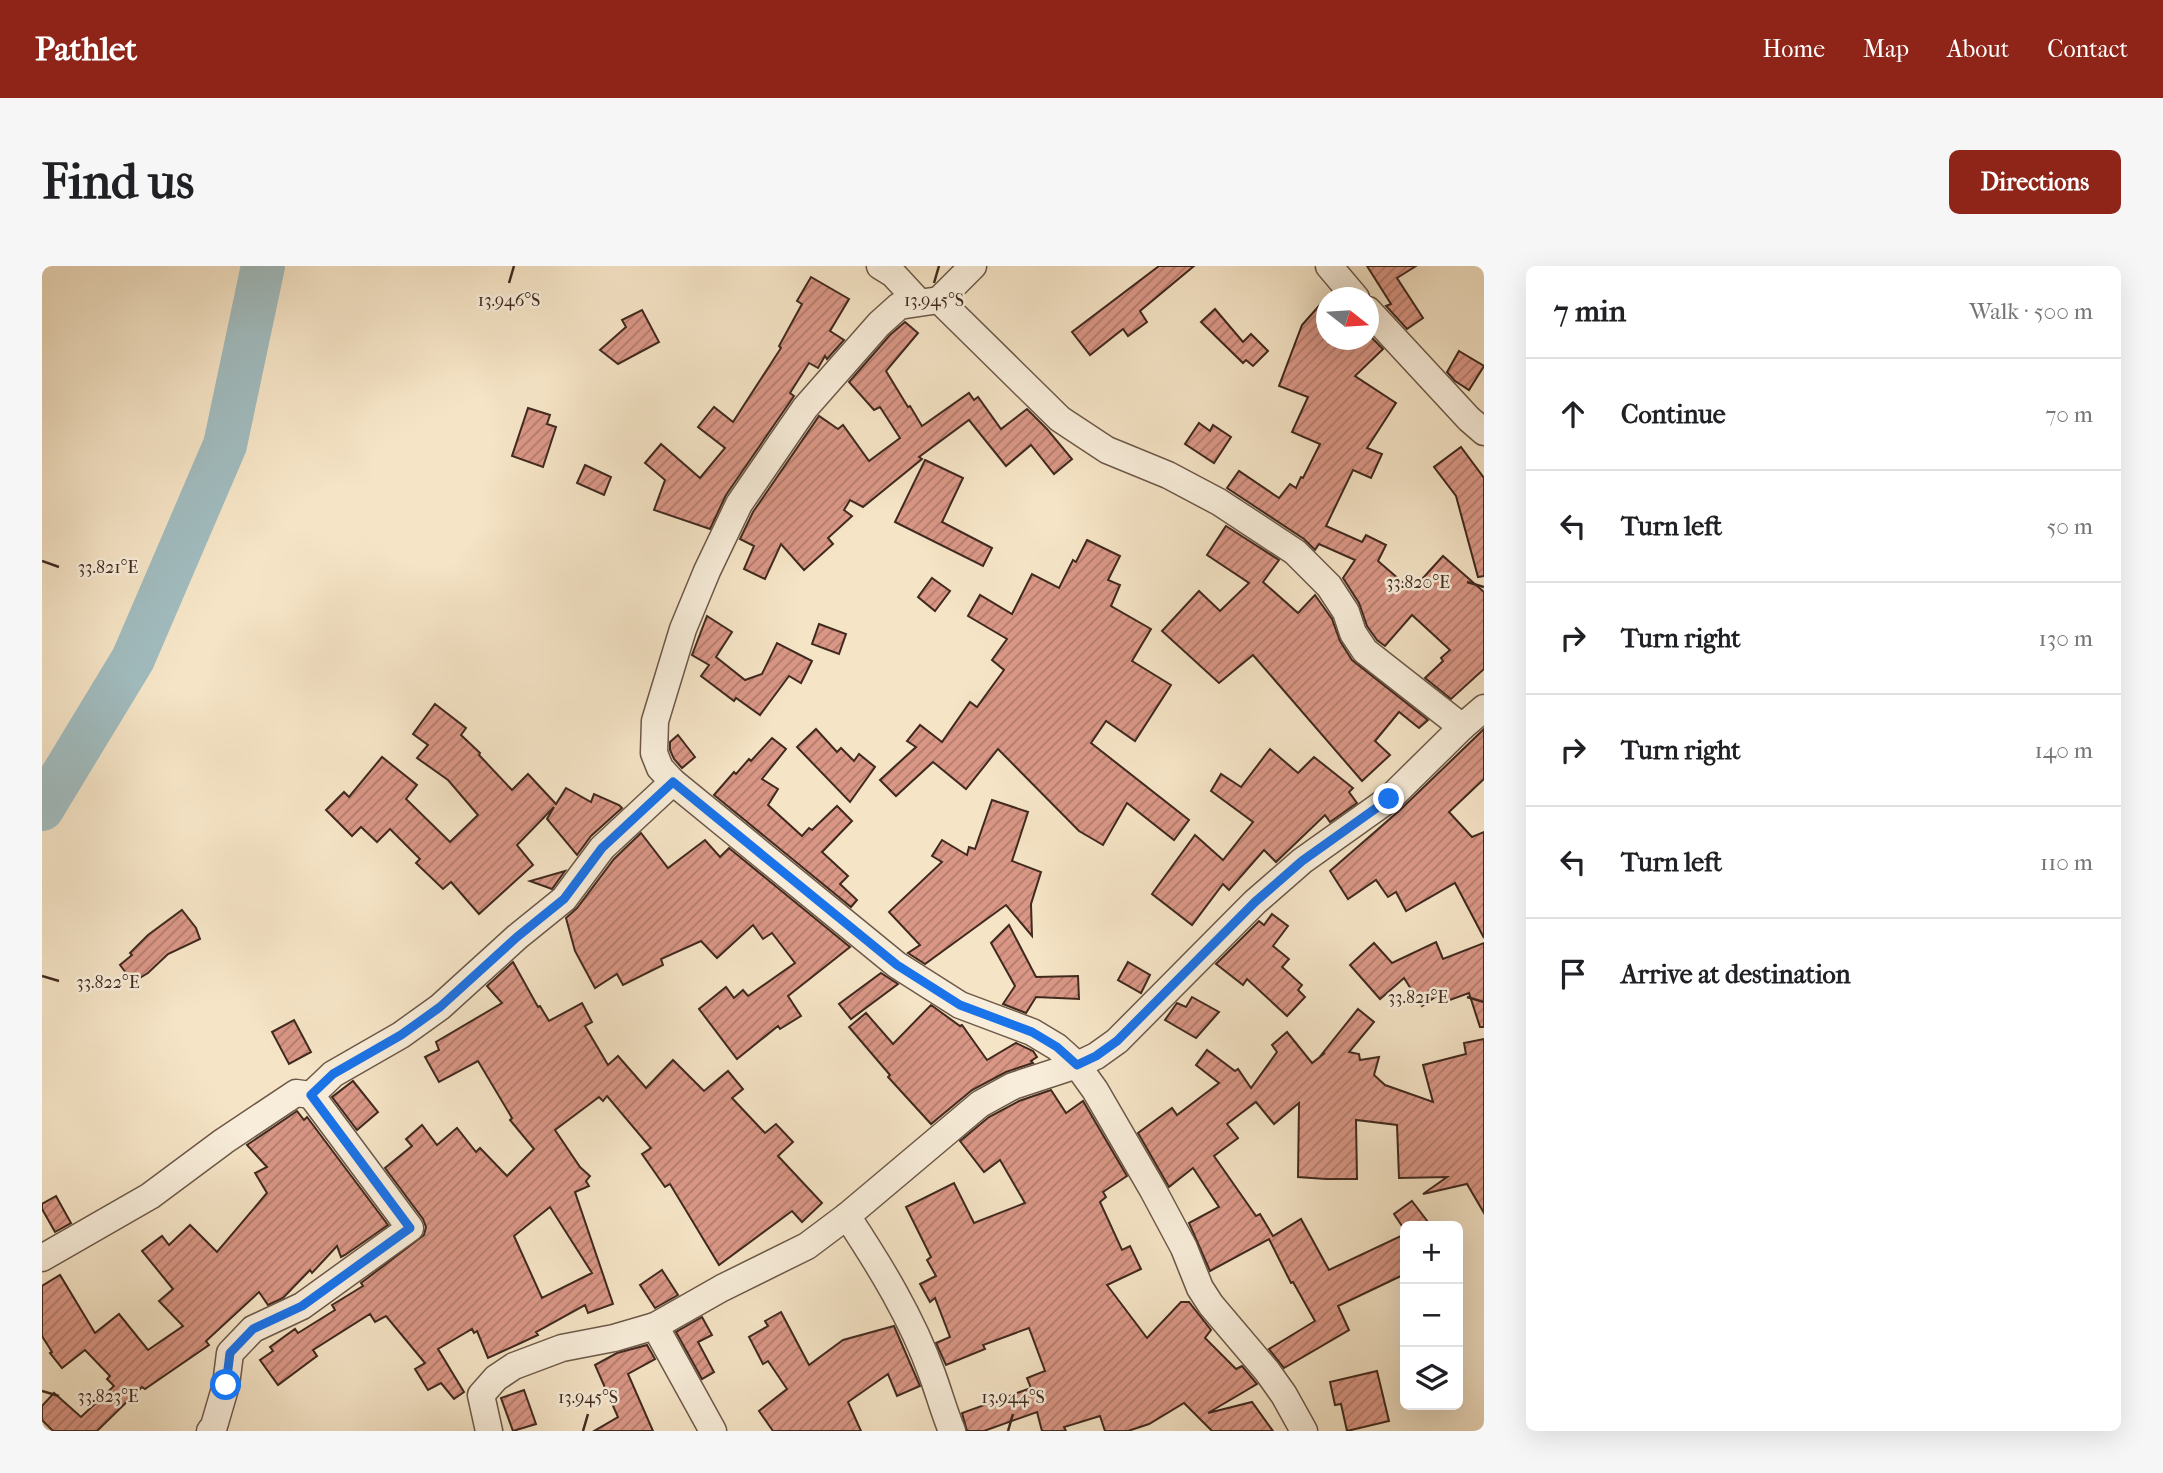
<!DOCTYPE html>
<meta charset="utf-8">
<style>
body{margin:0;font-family:"IM FELL French Canon",serif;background:#f6f6f6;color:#202124}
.controls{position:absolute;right:21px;bottom:21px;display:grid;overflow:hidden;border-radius:10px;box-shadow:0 7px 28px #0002}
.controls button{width:63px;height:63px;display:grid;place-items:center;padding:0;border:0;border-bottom:2px solid #e0e0e0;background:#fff;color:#202124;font:35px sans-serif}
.compass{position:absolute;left:1274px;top:21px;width:63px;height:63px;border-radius:50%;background:#fff;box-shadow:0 7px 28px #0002;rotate:107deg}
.stop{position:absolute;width:21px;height:21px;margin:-16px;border:5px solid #1a73e8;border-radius:50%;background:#fff}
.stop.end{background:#1a73e8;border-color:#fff;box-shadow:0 2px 7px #0008}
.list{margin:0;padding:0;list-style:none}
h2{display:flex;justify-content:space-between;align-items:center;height:91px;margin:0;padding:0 28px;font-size:30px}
h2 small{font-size:23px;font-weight:400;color:#757577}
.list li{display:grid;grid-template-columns:46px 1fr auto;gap:21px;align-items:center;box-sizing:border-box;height:112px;padding:0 28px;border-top:2px solid #e0e0e0}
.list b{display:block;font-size:26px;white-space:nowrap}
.list em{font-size:23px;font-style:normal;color:#757577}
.icon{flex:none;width:38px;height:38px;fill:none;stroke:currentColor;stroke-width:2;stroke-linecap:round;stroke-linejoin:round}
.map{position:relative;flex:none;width:1442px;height:1165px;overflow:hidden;border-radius:10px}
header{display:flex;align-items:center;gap:42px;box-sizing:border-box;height:98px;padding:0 35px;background:#8f2418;color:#fff}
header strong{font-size:33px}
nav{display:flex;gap:38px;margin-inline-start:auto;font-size:24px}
.intro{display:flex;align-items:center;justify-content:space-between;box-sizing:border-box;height:168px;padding:0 42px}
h1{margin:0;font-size:49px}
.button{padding:18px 32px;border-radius:10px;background:#8f2418;color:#fff;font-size:24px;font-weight:700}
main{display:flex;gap:42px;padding:0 42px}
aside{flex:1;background:#fff;border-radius:10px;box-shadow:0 7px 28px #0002}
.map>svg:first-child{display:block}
</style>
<header>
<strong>Pathlet</strong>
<nav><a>Home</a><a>Map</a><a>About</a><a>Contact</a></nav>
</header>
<div class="intro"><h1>Find us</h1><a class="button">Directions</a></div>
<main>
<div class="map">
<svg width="1442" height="1165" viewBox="0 0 1442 1165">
<defs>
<pattern id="building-hatch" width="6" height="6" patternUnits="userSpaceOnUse" patternTransform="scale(1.75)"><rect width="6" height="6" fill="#da9786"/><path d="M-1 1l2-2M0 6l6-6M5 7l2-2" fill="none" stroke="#b27b6d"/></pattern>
</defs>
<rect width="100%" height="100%" fill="#f5e4c6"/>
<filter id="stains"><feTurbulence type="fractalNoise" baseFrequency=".00286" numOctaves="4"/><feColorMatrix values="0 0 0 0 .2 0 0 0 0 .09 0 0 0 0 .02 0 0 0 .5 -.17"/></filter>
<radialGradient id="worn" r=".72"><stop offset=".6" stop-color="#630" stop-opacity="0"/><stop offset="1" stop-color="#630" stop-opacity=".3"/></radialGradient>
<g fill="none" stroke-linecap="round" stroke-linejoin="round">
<path stroke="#a1bcbf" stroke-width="44" d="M0,543L91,393L183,179L221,0"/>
</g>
<g fill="url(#building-hatch)" stroke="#40291e" stroke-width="2" fill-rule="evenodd">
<path d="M1117,0H1152L1098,45L1105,56L1086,70L1081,63L1048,89L1030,66Z"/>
<path d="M1325,0H1374L1355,12L1381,52L1365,63L1344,40L1349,38Z"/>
<path d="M769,11L807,33L788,65L802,74L785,93L783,90L776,102L767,97L748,127L752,130L684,229L668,263L612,244L623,214L603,197L619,178L658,212L683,182L656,161L672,141L691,156L739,82L737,80L760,38L755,35Z"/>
<path d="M1284,32V74H1326V68L1341,83L1313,110L1354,137L1325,182L1340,188L1329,212L1311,204L1284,260L1320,276L1324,269L1344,279L1336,295L1366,321L1368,318L1372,322L1401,290L1442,326V403L1409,433L1383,412L1401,395L1399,392L1408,384L1370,349L1343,380L1335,374L1325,360L1317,337L1301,312L1313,294L1277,278L1273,284L1262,273L1185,222L1197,205L1237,232L1248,218L1254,222L1259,211L1261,212L1278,178L1250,166L1266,131L1237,120L1260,59Z"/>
<path d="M1173,43L1201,76L1209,68L1226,85L1211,100L1204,94L1201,97L1159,56Z"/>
<path d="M600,44L617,76L576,98L558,84L584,61L580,54Z"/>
<path d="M863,56L876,67L844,105L866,141L868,140L880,160L927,127L932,134L936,131L959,163L985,143L1005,163L1030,193L1012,208L989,179L964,200L927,154L877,191L880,193L821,241L808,234L802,244L810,250L786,272L791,278L762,304L739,278L723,313L702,303L712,280L698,273L711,246L777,150L796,163L801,159L827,195L858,172L838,141L832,144L807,116L848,69Z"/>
<path d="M1417,85L1442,100L1427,124L1413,115L1405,106Z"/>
<path d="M486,142L508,149L505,158L514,161L501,201L470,190Z"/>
<path d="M1157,157L1168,165L1171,159L1189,171L1172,197L1143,178Z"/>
<path d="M1419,181L1442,212V310L1436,311L1414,230L1392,201Z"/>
<path d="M883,194L921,212L900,256L950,282L941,300L853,256Z"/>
<path d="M543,199L569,211L562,229L535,217Z"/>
<path d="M1184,260L1237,294L1221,316L1256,347L1273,329L1290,353L1298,375L1310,394L1386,454L1377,462L1357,446L1333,475L1348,489L1320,515L1211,389L1177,417L1120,365L1157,325L1178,345L1207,317L1165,289Z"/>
<path d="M1045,274L1078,290L1066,314L1078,319L1069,340L1109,363L1090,395L1129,419L1093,475L1064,455L1049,477L1147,554L1132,574L1085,537L1061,579L1037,565L956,483L924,523L891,496L854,530L838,514L874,481L865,475L878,459L900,476L928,436L935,441L962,404L950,394L965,373L926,350L938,329L970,348L990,308L1017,322L1031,294L1034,296Z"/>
<path d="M890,312L908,325L893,345L876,331Z"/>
<path d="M665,350L690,366L674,391L703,414L720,408L735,377L770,395L759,417L747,410L718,449L694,432L692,435L659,410L667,399L650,389Z"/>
<path d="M777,358L804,368L797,388L770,378Z"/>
<path d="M393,438L424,462L419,469L438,487L437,489L470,524L486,508L514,538L524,522L549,536L552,528L577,539L580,542L549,570L535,589L505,553L512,541L475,579L491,599L437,648L409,616L401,623L374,597L378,593L348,563L335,576L319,561L310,570L284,544L302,526L307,531L340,491L375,519L364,533L408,576L436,549L406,514L375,492L386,479L371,468Z"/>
<path d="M774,463L795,486L799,482L812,495L817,488L833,501L808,536L755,481Z"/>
<path d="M1442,463V513L1407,546L1430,571L1442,566V672L1413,617L1364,645L1354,626L1346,631L1334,614L1306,633L1288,605L1358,544Z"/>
<path d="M636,469L653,491L640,502L632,493L628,484V476Z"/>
<path d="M730,472L744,483L720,513L736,523L726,539L760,570L767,562L770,564L795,540L810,555L780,586L806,610L798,618L815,634L809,641L672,529L692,506L694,508L707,493L709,495Z"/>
<path d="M1228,483L1256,507L1272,491L1311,522L1307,526L1315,537L1288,556L1283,549L1234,596L1222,584L1187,624L1181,618L1150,659L1110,628L1153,569L1181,594L1211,556L1169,525L1179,508L1199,521Z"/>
<path d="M950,534L986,546L970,595L999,606L989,638L990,670L964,639L883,698L866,687L878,679L847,646L900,596L890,590L900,574L925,589L927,581L933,583Z"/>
<path d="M599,567L626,602L663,574L678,591L687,582L808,681L746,730L759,750L738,763L736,760L695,793L657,743L684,721L692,732L701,724L706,730L753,697L730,667L721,673L711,659L675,692L659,675L619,693L621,699L581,719L575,708L553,722L533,685L524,652L535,642L572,593Z"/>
<path d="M523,605L510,623L488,615Z"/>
<path d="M140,644L154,662L158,673L126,688L106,707L91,716L78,699L90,689L88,687L106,669Z"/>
<path d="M1230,648L1246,660L1231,680L1247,693L1240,701L1260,719L1256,724L1263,731L1245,750L1205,713L1201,719L1174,698L1217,655L1222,659Z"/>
<path d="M967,659L994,711L1036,710L1037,733L994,731L984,747L961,738L973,720L949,677Z"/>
<path d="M1394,676L1401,693L1442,677V761H1438L1427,727L1405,735L1402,725L1380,740L1362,712L1338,733L1308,699L1332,677L1350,697Z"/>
<path d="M471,696L496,741L498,740L507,755L540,737L550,756L543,760L566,799L576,790L604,822L631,794L662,825L686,805L701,823L690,832L723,867L734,858L751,876L736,890L780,937L760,956L750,945L677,999L628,918L623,921L600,888L609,882L565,830L561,835L557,831L513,864L538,901L548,910L544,915L547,920L533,926L571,1038L546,1047L543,1039L494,1066L496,1069L446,1092L435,1065L432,1067L430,1063L396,1083L422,1126L412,1133L399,1117L386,1124L373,1103L383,1097L344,1050L333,1056L328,1048L271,1084L275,1090L236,1119L218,1094L231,1085L228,1081L253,1063L256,1067L293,1044L290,1039L321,1020L319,1017L382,969L384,961L381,953L343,902L370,880L364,873L380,859L395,879L415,862L434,886L438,882L465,910L492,883L468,854L470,852L436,795L397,816L383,791L397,784L394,776L460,737L445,720ZM508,941L550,1007L500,1032L472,970Z"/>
<path d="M1086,696L1108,709L1099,727L1076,714Z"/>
<path d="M839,707L856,718L809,753L797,738Z"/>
<path d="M1150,731L1177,746L1154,772L1123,754L1135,737L1144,741Z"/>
<path d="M889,739L918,760L920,759L945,794L974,777L991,785L995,791L989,795L991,797L964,806L930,824L889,858L846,811L848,809L807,761L824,747L851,778Z"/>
<path d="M1316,743L1332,756L1307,786L1317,788L1318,794L1337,791L1332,809L1343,819L1391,836L1381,799L1424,788L1422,777L1442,773V947L1425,918L1381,928L1405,911L1357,912L1355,859L1314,854L1315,913H1284L1256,911L1257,837L1232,858L1214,836L1185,858L1196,872L1172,890L1214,950L1218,948L1231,970L1259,953L1287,1004L1363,968V1008L1296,1040L1307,1064L1242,1102L1227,1083L1273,1055L1251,1016L1249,1017L1227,973L1168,1005L1147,957L1177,941L1151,902L1127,921L1096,867L1130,842L1135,849L1177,817L1154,799L1165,784L1193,805L1196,803L1209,822L1235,786L1230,779L1245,766L1270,797L1283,787L1280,788Z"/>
<path d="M252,754L269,786L247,798L230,766Z"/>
<path d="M311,815L336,846L315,864L290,831Z"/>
<path d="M1009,824L1024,847L1041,835L1085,910L1061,926L1064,931L1058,936L1080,984L1088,980L1099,1003L1065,1019L1105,1072L1139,1036H1147L1169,1064L1163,1072L1194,1103L1200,1100L1215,1118L1166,1147L1210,1136L1231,1165H1170L1142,1137L1107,1158L1086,1165H1063L1058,1150L1022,1161L1024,1165H1000L995,1146L942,1165H925L920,1147L989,1122L985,1112L1003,1105L987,1062L941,1079L943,1083L904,1099L894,1077L908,1071L893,1032L888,1036L878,1018L894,1010L885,994L889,991L864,941L912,917L932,957L983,937L958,894L942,906L918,875L947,851L977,835Z"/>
<path d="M255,845L262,854L265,851L346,959L303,989L299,991L295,980L270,1007L268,1004L241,1032L226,1039L217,1026L164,1075L167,1079L103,1123L100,1121L55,1165H11L0,1154V1140L12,1127L39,1151L72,1120L65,1113L68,1110L43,1084L20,1102L8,1087L10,1086L0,1070V1020L18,1009L53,1067L77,1048L106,1084L141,1060L117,1035L131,1023L100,985L120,970L127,979L148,959L175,986L225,927L213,907L225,901L205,879Z"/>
<path d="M14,930L29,957L13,966L0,943V938Z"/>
<path d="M1370,935L1389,960H1360L1352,948Z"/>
<path d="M620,1004L636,1029L613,1042L598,1019Z"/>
<path d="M739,1046L767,1099L801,1074L852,1060L878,1120L855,1130L846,1108L806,1136L819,1165H731L717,1145L745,1123L726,1095L721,1098L707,1071L726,1060L723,1055Z"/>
<path d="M660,1051L670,1069L656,1076L672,1106L660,1113L634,1066Z"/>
<path d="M605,1079L613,1093L586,1108L611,1165H552L576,1151L553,1099L575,1087Z"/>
<path d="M1335,1105L1347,1155L1305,1165L1299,1138L1293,1139L1288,1116Z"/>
<path d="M482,1124L494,1158L471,1165L459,1132Z"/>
</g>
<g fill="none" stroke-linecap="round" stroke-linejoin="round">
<g stroke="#6d5848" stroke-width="29">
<g id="street">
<path d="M838,0L851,8L877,36"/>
<path d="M931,0L897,34L857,40L837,58L763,142L697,238L665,305L641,363L613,455L612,487L618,502L631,516L855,699L918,739L990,766L1015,781L1035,799L1053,824L1111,924L1142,982L1158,1022L1169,1039L1225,1105L1242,1129L1262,1165"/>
<path d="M1287,0L1314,32"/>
<path d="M897,34L1018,153L1065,184L1126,209L1177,236L1253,286L1287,320L1304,346L1311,367L1323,385L1420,461"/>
<path d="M1326,44L1427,153L1442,166"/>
<path d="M805,950C838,1000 870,1052 890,1108C897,1127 902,1146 910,1165"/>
<path d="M0,992L108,930L182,875L254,827L269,829L291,808L359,769L398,741L475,671L522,633L560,582L631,516"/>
<path d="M613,1060L671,1165"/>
<path d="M168,1165L172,1160L184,1119L188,1087L211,1063L260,1040L368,962L269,829"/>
<path d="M447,1165L439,1129L454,1112L472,1100L520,1082L572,1072L613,1060L680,1022L765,980L805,950L938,838L971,820L1035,799L1054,790L1075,775L1213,636L1260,595L1347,533L1420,461L1442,442"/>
</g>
</g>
<use href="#street" stroke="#f8edda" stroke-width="26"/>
</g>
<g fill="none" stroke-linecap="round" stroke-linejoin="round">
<path stroke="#1a73e8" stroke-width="9" d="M184,1119L188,1087L211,1063L260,1040L368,962L269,829L291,808L359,769L398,741L475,671L522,633L560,582L631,516L855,699L918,739L990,766L1015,781L1035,799L1054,790L1075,775L1213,636L1260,595L1347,533"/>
</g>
<path fill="none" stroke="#40291e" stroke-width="2.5" d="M467,17L472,0M892,17L897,0M0,295L17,301M1425,316L1442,321M0,710L17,715M1425,731L1442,736M0,1125L17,1130M541,1165L546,1148M966,1165L971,1148"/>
<g font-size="18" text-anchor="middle" fill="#40291e" stroke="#f8edda" stroke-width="5" stroke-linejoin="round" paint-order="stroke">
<text x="467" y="40">13.946°S</text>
<text x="892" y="40">13.945°S</text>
<text x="66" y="307">33.821°E</text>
<text x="1376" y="322">33.820°E</text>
<text x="66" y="722">33.822°E</text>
<text x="1376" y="737">33.821°E</text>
<text x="66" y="1136">33.823°E</text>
<text x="546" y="1137">13.945°S</text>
<text x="971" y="1137">13.944°S</text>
</g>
<rect width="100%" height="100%" filter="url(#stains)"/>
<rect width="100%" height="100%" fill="url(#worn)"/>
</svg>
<div class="controls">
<button>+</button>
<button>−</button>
<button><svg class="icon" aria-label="layers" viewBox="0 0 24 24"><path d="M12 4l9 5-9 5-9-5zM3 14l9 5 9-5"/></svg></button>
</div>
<svg class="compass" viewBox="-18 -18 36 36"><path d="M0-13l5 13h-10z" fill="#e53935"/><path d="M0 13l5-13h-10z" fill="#757577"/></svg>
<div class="stop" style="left:184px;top:1119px"></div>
<div class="stop end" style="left:1347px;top:533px"></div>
</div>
<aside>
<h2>7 min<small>Walk · 500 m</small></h2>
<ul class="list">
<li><svg class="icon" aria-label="ahead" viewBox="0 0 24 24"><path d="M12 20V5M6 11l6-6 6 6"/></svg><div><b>Continue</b></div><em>70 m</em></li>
<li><svg class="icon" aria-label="left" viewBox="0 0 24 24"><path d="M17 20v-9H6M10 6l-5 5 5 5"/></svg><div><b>Turn left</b></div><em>50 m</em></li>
<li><svg class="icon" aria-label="right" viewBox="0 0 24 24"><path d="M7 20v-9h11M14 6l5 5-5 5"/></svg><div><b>Turn right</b></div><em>130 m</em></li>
<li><svg class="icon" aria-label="right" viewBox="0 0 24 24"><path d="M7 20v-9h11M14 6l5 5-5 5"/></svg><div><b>Turn right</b></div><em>140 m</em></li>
<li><svg class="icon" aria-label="left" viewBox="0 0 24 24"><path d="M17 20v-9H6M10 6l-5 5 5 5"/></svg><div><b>Turn left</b></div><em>110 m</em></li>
<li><svg class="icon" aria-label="arrive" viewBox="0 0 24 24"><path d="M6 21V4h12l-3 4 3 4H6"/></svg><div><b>Arrive at destination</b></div></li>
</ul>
</aside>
</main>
